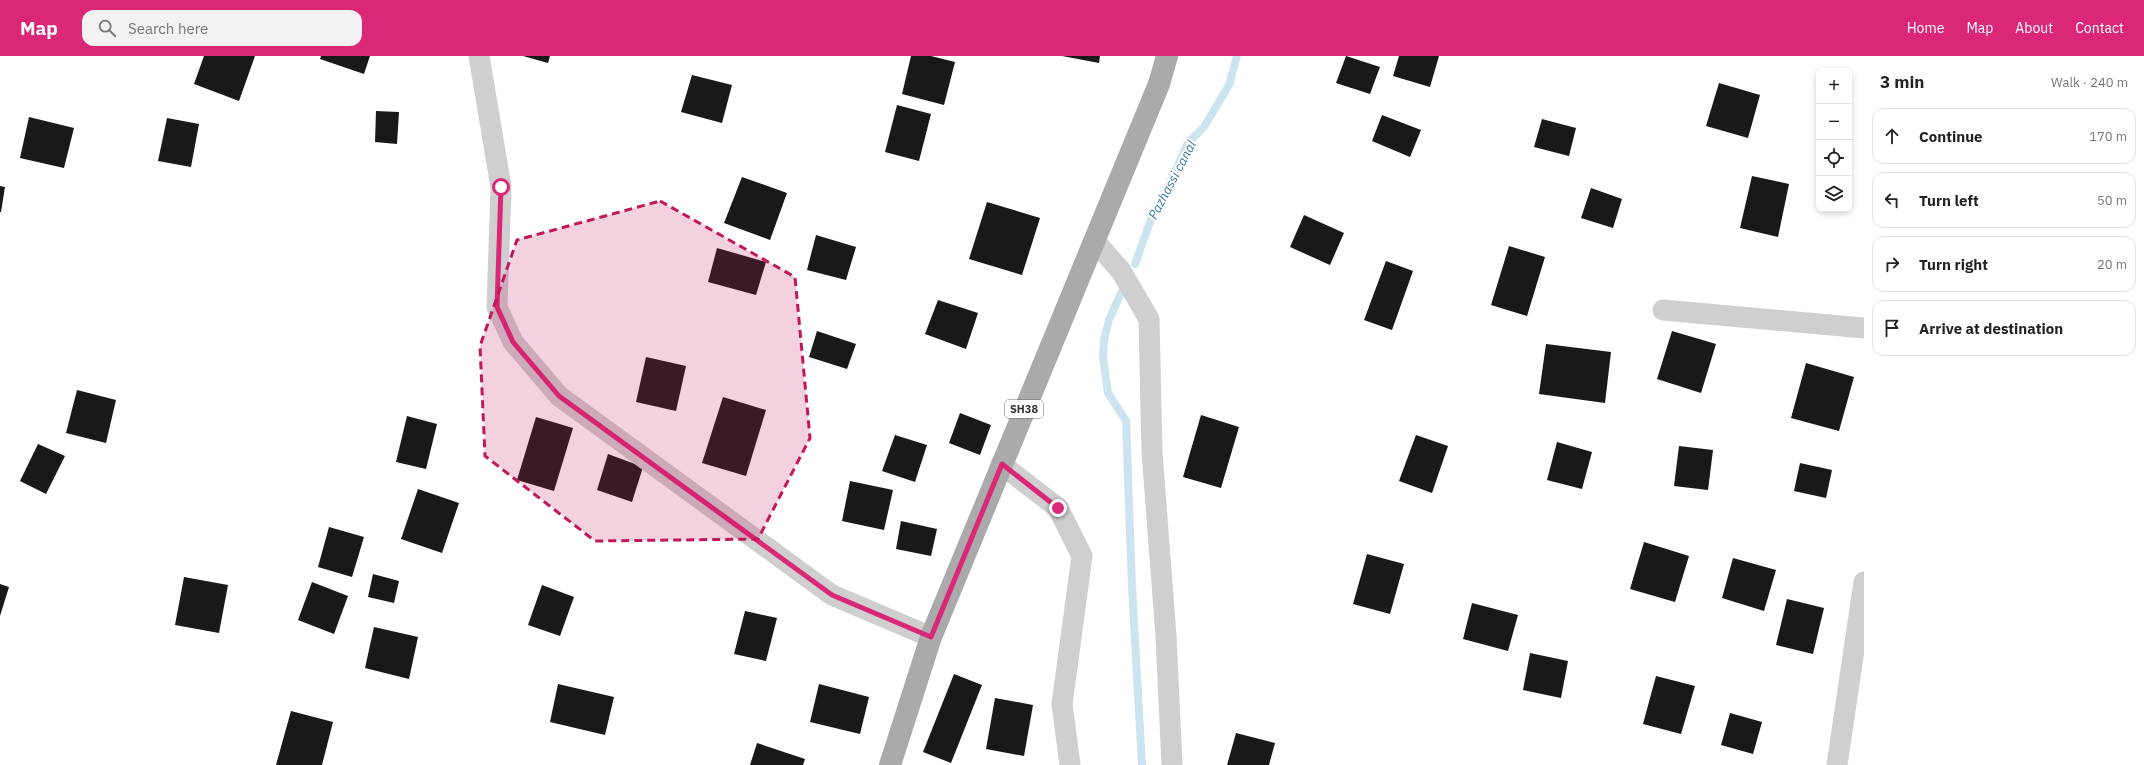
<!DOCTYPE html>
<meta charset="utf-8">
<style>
body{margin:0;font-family:"IBM Plex Sans",sans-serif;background:#f2f2f2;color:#222}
.controls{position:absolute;right:12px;top:12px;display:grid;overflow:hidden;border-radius:8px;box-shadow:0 2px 6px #0003}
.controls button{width:36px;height:36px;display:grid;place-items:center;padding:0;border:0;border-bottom:1px solid #e0e0e0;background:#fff;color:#222;font:20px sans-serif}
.stop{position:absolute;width:12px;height:12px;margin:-9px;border:3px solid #db2777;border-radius:50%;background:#fff}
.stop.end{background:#db2777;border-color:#fff;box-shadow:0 1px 4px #0008}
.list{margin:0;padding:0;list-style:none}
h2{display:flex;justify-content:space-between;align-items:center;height:52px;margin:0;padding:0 16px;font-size:17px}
h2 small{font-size:13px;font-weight:400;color:#767676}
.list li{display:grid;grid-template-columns:26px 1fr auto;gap:12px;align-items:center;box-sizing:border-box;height:56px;margin:0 8px 8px;padding:0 8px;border:1px solid #e0e0e0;border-radius:12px}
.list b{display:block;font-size:15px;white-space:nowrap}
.list em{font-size:13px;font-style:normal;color:#767676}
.icon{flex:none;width:22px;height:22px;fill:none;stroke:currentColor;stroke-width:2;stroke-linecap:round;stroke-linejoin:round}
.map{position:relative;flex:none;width:1864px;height:709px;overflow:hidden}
header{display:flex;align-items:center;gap:24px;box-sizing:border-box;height:56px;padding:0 20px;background:#db2777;color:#fff}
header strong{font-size:19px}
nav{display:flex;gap:22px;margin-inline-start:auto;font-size:14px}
.search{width:280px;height:36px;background:#f2f2f2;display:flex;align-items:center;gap:10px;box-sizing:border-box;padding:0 14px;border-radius:12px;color:#767676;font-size:15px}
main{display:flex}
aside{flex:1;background:#fff}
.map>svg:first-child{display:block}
</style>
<header>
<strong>Map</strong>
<div class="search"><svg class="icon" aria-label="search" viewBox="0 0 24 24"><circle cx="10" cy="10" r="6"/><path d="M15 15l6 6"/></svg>Search here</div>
<nav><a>Home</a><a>Map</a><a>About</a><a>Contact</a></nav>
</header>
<main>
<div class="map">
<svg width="1864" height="709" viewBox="0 0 1864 709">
<rect width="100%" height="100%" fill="#fff"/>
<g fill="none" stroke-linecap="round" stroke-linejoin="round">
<g stroke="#cce4f0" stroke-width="8">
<path d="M1135,208L1154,155L1164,140L1188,87L1204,71L1229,29L1237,0"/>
<path d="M1121,237L1109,264L1104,284L1103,302L1108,337L1126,365L1132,531L1142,709"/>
</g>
</g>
<g fill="#191919">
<path d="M204,0H255L239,45L194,28Z"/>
<path d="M321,0H370L364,18L320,3Z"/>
<path d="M523,0H550L548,7Z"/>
<path d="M911,0H931L955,6L944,49L902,38Z"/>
<path d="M1062,0H1100L1099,7Z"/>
<path d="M1346,0L1380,11L1370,38L1336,27Z"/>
<path d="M1399,0H1439L1430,31L1393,20Z"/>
<path d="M692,19L732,29L722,67L681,56Z"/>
<path d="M1719,27L1760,39L1748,82L1706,70Z"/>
<path d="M897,49L931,58L919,105L885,96Z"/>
<path d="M376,55L399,56L397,88L375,86Z"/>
<path d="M1382,59L1421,74L1410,101L1372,85Z"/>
<path d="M29,61L74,72L64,112L20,102Z"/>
<path d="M167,62L199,68L191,111L158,105Z"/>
<path d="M1542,63L1576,72L1569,100L1534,91Z"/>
<path d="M1752,120L1789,128L1778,181L1740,172Z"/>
<path d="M742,121L787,137L770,184L724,167Z"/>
<path d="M0,130L5,131L1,156H0Z"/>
<path d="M1591,132L1622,143L1613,172L1581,162Z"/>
<path d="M987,146L1040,162L1022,219L969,203Z"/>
<path d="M1304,159L1344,177L1330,209L1290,191Z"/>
<path d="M816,179L856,191L846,224L807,214Z"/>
<path d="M1509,190L1545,201L1527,260L1491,249Z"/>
<path d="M717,192L766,206L756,239L708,226Z"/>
<path d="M1386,205L1413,215L1392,274L1364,264Z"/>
<path d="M938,244L978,257L966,293L925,278Z"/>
<path d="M817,275L856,288L847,313L809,301Z"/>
<path d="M1672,275L1716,288L1701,337L1657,323Z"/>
<path d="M1546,288L1611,296L1605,347L1539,338Z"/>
<path d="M646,301L686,310L676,355L636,346Z"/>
<path d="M1806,307L1854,321L1839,375L1791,362Z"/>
<path d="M77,334L116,344L106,387L66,377Z"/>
<path d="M723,341L766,354L746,420L702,407Z"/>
<path d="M960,357L991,369L980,399L949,387Z"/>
<path d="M1201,359L1239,371L1221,432L1183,421Z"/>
<path d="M407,360L437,368L426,413L396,406Z"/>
<path d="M536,361L573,372L554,435L517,424Z"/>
<path d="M895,379L927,389L915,426L882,415Z"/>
<path d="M1416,379L1448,390L1432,437L1399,425Z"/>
<path d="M1557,386L1592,396L1582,433L1547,424Z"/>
<path d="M38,388L65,400L46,438L20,425Z"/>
<path d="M1679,390L1713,394L1708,434L1674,430Z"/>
<path d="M608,398L643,411L632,446L597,434Z"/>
<path d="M1800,407L1832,414L1826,442L1794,435Z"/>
<path d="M850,425L893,434L884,474L842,465Z"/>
<path d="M418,433L459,447L442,497L401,483Z"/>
<path d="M901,465L937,473L931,500L896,493Z"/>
<path d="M329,471L364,481L352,521L318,511Z"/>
<path d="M1644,486L1689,500L1675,546L1630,533Z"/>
<path d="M1367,498L1404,508L1390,558L1353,548Z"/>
<path d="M1733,502L1776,514L1764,555L1722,542Z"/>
<path d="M373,518L399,525L394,547L368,541Z"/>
<path d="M184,521L228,529L219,577L175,569Z"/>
<path d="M312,526L348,540L334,578L298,564Z"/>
<path d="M0,528L9,531L0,560Z"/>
<path d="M542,529L574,541L560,580L528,569Z"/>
<path d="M1787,543L1824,552L1813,598L1776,589Z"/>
<path d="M1472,547L1518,559L1508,595L1463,583Z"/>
<path d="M745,555L777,562L766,605L734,598Z"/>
<path d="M374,571L418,581L409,623L365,612Z"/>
<path d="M1530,597L1568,605L1561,642L1523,634Z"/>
<path d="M954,618L982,629L951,707L923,696Z"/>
<path d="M1656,620L1695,630L1681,678L1643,668Z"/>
<path d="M558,628L614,641L605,679L550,666Z"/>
<path d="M819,628L869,641L860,678L810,666Z"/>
<path d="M995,642L1033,649L1024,700L986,693Z"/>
<path d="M291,655L333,666L322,709H276Z"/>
<path d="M1730,657L1762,666L1753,698L1721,689Z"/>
<path d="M1236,677L1275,687L1269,709H1227Z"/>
<path d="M757,687L805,703L803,709H750Z"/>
</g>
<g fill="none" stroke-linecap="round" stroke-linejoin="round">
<g stroke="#cfcfcf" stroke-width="21">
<path d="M479,0L501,131L497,251L513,286L559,340L832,539L931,581"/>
<path d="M1094,184L1121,215L1149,263L1152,396L1166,580L1172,709"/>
<path d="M1663,254L1864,272"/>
<path d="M1001,408L1058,452L1082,500L1062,648L1070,709"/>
<path d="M1837,709L1864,526"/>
</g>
<path stroke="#aaa" stroke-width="22" d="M890,709L931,581L1159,28L1167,0"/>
</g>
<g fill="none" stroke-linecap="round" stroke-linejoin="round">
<path stroke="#db2777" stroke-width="5" d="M501,131L497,251L513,286L559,340L832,539L931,581L1002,408L1058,452"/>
</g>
<path fill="#c2185b" fill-opacity="0.2" stroke="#c2185b" stroke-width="3" stroke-dasharray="8 5" stroke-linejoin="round" d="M660,145L795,221L810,382L758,483L595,485L485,400L480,290L517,184Z"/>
<g text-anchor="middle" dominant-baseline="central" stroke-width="4" stroke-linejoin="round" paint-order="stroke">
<rect fill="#fff" stroke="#707070" stroke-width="1" x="1005" y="344" width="38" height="18" rx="3"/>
<g font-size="11" font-weight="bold" fill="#323232">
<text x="1024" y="353">SH38</text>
</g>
<g font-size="13" font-style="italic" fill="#387a9d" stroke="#fff">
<text transform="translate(1172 124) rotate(-62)">Pazhassi canal</text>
</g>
</g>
</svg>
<div class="controls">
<button>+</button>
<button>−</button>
<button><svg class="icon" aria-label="locate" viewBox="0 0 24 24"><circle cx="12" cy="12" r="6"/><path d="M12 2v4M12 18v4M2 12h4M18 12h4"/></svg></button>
<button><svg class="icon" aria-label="layers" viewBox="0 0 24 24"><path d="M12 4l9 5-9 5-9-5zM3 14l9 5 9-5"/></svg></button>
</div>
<div class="stop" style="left:501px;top:131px"></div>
<div class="stop end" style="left:1058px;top:452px"></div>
</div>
<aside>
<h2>3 min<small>Walk · 240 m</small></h2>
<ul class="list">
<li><svg class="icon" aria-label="ahead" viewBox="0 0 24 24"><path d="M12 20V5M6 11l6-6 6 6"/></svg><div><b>Continue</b></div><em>170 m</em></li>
<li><svg class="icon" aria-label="left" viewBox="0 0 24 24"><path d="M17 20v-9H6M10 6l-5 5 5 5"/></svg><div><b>Turn left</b></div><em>50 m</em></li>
<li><svg class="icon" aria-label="right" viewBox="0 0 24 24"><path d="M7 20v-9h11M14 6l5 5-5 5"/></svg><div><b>Turn right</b></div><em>20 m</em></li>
<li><svg class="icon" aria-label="arrive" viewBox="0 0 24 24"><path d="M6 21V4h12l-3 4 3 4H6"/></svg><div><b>Arrive at destination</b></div></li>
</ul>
</aside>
</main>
